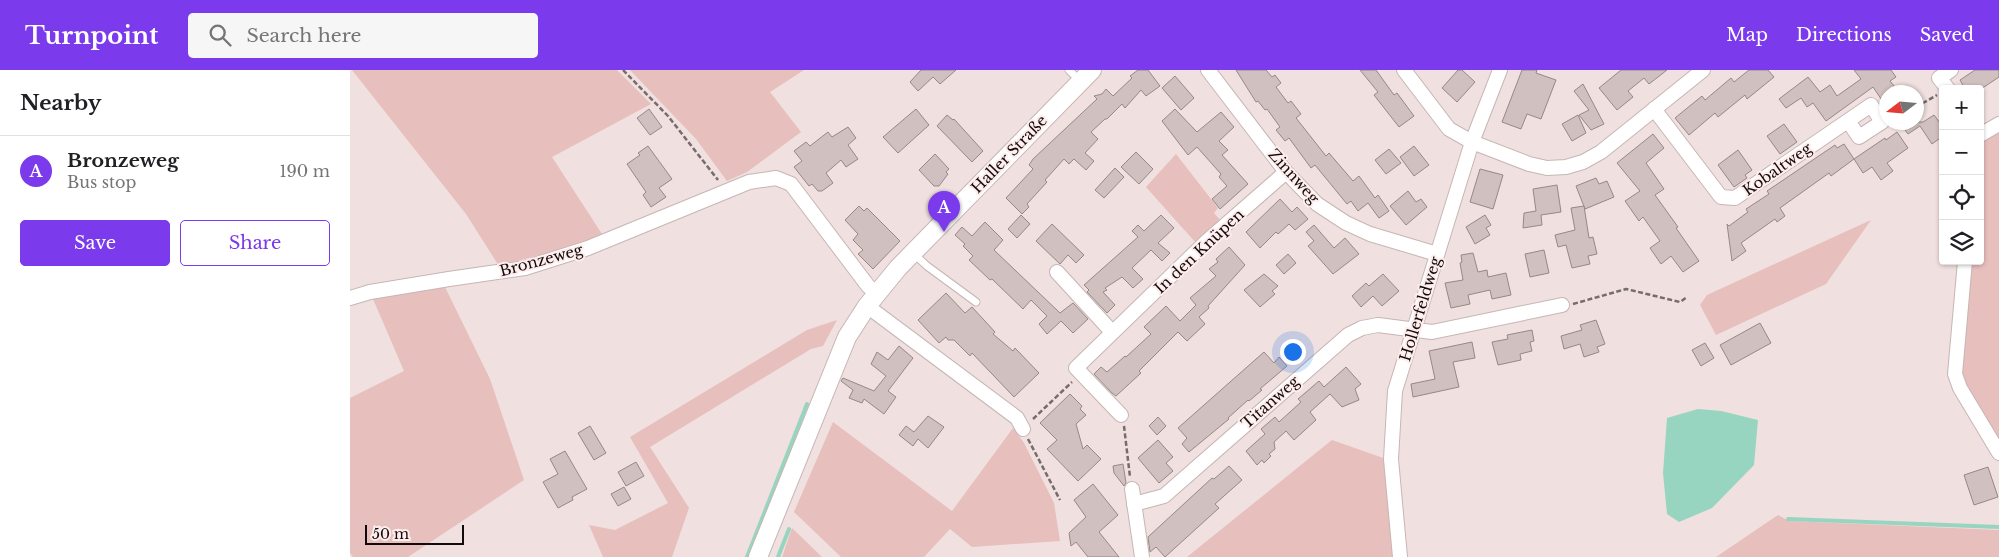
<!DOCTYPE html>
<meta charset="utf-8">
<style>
body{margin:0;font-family:"Libre Baskerville",serif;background:#f6f6f6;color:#202124}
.controls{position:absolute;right:15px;top:15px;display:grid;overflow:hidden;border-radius:5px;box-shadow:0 1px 4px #0004}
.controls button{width:45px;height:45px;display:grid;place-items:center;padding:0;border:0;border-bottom:1px solid #e0e0e0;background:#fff;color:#202124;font:25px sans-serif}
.compass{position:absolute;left:1529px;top:15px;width:45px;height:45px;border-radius:50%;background:#fff;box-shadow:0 1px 4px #0004;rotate:254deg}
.scale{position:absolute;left:15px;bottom:12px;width:99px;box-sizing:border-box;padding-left:5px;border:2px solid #110c0b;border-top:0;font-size:14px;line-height:18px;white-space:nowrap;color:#110c0b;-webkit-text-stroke:4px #feedec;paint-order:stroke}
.you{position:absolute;left:942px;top:281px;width:18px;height:18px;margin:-12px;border:4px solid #fff;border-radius:50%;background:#1a73e8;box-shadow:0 0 0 8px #1a73e833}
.badge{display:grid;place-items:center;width:32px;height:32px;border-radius:50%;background:#7c3aed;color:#fff;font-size:16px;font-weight:700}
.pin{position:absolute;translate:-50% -41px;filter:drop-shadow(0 1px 2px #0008)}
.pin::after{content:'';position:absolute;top:26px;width:18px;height:15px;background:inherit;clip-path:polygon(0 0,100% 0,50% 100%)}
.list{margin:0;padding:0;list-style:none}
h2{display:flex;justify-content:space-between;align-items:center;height:65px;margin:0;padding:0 20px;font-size:21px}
h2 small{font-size:16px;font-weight:400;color:#757577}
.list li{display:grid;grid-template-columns:32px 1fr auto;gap:15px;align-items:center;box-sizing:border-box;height:70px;padding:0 20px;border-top:1px solid #e0e0e0}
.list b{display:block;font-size:19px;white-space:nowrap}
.list p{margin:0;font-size:16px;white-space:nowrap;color:#757577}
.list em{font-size:16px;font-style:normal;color:#757577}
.actions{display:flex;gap:10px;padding:15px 20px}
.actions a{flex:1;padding:11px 0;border:1px solid #7c3aed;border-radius:5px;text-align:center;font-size:18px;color:#7c3aed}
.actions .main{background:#7c3aed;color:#fff}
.icon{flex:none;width:28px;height:28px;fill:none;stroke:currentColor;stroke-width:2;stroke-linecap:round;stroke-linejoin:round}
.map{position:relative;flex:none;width:1649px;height:487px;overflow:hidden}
header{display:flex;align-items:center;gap:30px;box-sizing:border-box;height:70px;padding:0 25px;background:#7c3aed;color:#fff}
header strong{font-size:24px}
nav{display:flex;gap:28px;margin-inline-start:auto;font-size:18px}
.search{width:350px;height:45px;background:#f6f6f6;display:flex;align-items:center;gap:12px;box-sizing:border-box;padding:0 18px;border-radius:5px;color:#757577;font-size:19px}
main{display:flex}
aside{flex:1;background:#fff}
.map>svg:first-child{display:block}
</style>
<header>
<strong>Turnpoint</strong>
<div class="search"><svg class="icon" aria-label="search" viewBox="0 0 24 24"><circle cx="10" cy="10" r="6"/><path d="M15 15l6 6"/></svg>Search here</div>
<nav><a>Map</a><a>Directions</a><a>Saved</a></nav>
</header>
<main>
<aside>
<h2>Nearby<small></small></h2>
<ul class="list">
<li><span class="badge">A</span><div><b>Bronzeweg</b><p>Bus stop</p></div><em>190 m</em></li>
</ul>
<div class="actions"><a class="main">Save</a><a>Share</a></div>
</aside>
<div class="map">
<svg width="1649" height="487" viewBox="0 0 1649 487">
<rect width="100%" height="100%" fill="#f0e0df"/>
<g fill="#e7bfbd">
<path d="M2,0H267L301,34L202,87L252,164L235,173L149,196L116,144Z"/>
<path d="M280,0H454L420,22L451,62L397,102L377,111L346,69Z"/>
<path d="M1649,60V373L1615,316L1611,301L1620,191H1630V80L1635,69Z"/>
<path d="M826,84L868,138L864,143L871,151L846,173L796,117Z"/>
<path d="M1521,150L1476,214L1366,265L1350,235L1357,225Z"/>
<path d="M95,217L140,309L174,410L58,487H3L0,483V328L54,301L23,229Z"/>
<path d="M487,250L473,276L461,279L300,377L339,438L322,487H253L239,455L265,460L318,433L280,367L457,260Z"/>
<path d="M483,352L602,441L663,358L674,373L704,433L710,471L622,477L600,459L574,487H491L444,442Z"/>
<path d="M982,370L1036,389L1045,487H837Z"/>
<path d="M1428,445L1439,451L1649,460V487H1366Z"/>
<path d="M442,458L472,487H432Z"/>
</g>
<path fill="#97d5c1" d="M1348,339L1371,341L1408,350L1404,395L1362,438L1329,452L1317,444L1313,403L1317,348Z"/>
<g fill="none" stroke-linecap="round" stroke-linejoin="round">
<g stroke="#97d5c1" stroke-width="4">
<path d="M1438,449L1649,457"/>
<path d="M397,487L457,334"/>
<path d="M428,487L439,459"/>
</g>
</g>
<g fill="#d0c0bf" stroke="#978888">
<path d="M571,0H606L590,14L583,7L568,21L560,12Z"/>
<path d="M788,0H798L810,16L796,26L791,20L775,38L772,34L757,49H755L741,62L748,69L735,83L744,91L736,100L724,89L719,94L714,89L695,110L697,112L677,134L679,137L672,144L656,128L683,99L679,95L683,89L747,29L744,26L752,24L756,19L763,26L782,8L780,6Z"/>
<path d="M886,0H916L922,7L925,5L931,13L926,17L938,33L941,31L951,44L946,48L976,86L979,83L1003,111L1009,106L1025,128L1028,125L1039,141L1029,148L1018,133L1008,141L1001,131L997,134L965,95L961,98L939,68L935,71L926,60L930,57L917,39L915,40L908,31L906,32Z"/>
<path d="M1010,0H1026L1044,25L1047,23L1064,46L1049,57L1024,25L1028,22Z"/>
<path d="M1108,0H1112L1125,12L1107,32L1092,18Z"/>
<path d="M1172,0H1187L1186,3L1206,10L1191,49L1177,44L1171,59L1152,52Z"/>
<path d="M1271,0H1317L1299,14L1294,8L1278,21L1283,27L1267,40L1249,18Z"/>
<path d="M1399,0H1418L1424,7L1397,29L1395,25L1368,47L1365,43L1339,65L1325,48L1352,26L1355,30L1381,8L1384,12Z"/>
<path d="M1504,0H1541L1546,7L1540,11L1549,22H1536V36L1523,17L1476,51L1463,33L1457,37L1451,28L1436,38L1429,29L1458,7L1470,22L1480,15L1487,26L1511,9Z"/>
<path d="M1625,0H1649V7L1631,19H1615L1610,10Z"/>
<path d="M825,6L844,28L831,40L812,18Z"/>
<path d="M1233,14L1254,54L1241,60L1229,45L1239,40L1224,21Z"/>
<path d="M299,39L312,57L300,65L287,48Z"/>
<path d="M566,39L579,55L548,83L533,67Z"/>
<path d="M825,39L847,62L871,42L884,57L869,71L878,80L872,85L898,114L870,139L862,129L877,116L869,107L871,104L847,77L838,85L812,51Z"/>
<path d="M597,45L603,50L604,49L633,81L622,92L587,56Z"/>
<path d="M1228,45L1236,63L1222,71L1212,54Z"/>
<path d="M1584,45L1593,57V66L1582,74L1570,56L1558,64L1549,52H1573Z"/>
<path d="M1434,54L1447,72L1430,84L1417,66Z"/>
<path d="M498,57L506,68L498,75L508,89L496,97L491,90L476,103L483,113L472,121H468L462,114L459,116L444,97L452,91L444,81L456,72L460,76L478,62L482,67Z"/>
<path d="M1547,62L1558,78L1537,93L1543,101L1531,110L1522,97L1513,103L1504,89L1481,106L1479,103L1430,138L1435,146L1427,152L1425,149L1391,173L1396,181L1382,191L1377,154L1379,156L1398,142L1396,139L1419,124L1417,121L1485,75L1487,78L1494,74L1504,89L1535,68L1536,70Z"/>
<path d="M1303,64L1314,78L1296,93L1314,119L1305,125L1328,157L1326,158L1349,191L1333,202L1321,186L1311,194L1300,178L1310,171L1293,147L1289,151L1275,131L1290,121L1267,93Z"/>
<path d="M298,76L322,109L309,118L316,127L301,137L293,125L296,122L277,94L290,85L288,83Z"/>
<path d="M1064,76L1079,95L1064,106L1050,87Z"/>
<path d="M1039,79L1051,93L1036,104L1025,90Z"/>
<path d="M1388,80L1402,100L1395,105L1397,108L1384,117L1368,95Z"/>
<path d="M786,82L803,99L789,114L771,97Z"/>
<path d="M585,84L599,99L596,102L598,104L589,116H584L569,100Z"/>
<path d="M765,98L774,107L754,128L745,120Z"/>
<path d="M1130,99L1153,105L1143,139L1120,132Z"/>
<path d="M1246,108L1249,114L1257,111L1264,127L1235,139L1226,116Z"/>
<path d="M1207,115L1211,142L1191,145L1192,155L1173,158L1174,143L1186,141L1183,119Z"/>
<path d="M1058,121L1066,132L1071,129L1077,137L1056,155L1040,136Z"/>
<path d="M930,129L942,142L947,137L958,149L945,160L939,154L928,164L926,162L910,178L896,162Z"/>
<path d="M509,136L514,141L517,138L550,171L523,199L508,184L513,180L503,170L508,164L495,150Z"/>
<path d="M1234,136L1239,168L1243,167L1247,184L1238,186L1240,194L1222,198L1216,175L1208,177L1205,165L1225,160L1221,138Z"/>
<path d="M671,145L680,154L667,168L658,159Z"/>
<path d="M811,145L824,158L808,173L820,183L812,191L801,180L782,198L793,209L783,218L772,207L755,218L757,220L753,222L765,235L757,243L737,222L739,220L734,215L788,167L782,161L788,155L794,161Z"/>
<path d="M1135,145L1141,155L1136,158L1140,165L1125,174L1116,157Z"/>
<path d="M635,152L653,170L644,180L710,243L723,233L738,249L723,263L711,251L697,264L689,254L697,246L681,230L673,239L642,209L640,210L619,190L623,186L613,176L615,174L605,165L612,157L622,166Z"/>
<path d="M702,154L734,185L726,193L718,185L710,194L686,171Z"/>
<path d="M964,155L984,178L995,168L1009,184L983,204L958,176L964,171L956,162Z"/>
<path d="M879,177L895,195L858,236L859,238L849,247L855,254L837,271L828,262L789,301L791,303L766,326L762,323L744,304L751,297L757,302L775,286L776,287L801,264L794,257L816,236L830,251L846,235L840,228L866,206L859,199L868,192L866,189Z"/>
<path d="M1194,180L1199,203L1180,207L1175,184Z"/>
<path d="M1123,183L1128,202L1137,200L1138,207L1156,203L1161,225L1142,229L1140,220L1118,225L1120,234L1101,238L1095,213L1113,210L1110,193L1112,192L1111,185Z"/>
<path d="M938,184L946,193L934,204L926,195Z"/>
<path d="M914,204L928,216L922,221L925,224L910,237L894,220Z"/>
<path d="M1033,204L1049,221L1032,236L1023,226L1011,237L1002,226L1016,213L1019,216Z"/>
<path d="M596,223L615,243L622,237L645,262L643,264L663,281L665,278L689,303L664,327L622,283L620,286L604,270H598L596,267L589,273L568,250Z"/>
<path d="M1246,250L1255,274L1247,277L1249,282L1234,287L1230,274L1214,279L1211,266L1232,260L1230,255Z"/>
<path d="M1410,253L1421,273L1381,295L1370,275Z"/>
<path d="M1182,260L1184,271L1180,272L1182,281L1170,284L1171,290L1148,295L1142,272L1158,269L1157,265Z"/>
<path d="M1122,272L1125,288L1103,292L1109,317L1063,327L1061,314L1085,309L1079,281Z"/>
<path d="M1355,273L1364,288L1351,296L1342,280Z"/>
<path d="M549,276L563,288L538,321L546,327L534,344L514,329L512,333L499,328L503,320L491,311L493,308L524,321L536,306L521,294L527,282L538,290Z"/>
<path d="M914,282L924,293L929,287L937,296L910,319L912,320L899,331L898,330L878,348L879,349L839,382L832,374L837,368L828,358Z"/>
<path d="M996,297L1011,314L1005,319L1009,330L992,337L980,324L960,342L966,350L944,370L936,361L924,372L925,379L919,384L921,386L914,393L912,390L907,395L896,381L915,364L911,359L925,347L929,352L951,332L948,329L969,311L974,317Z"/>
<path d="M720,324L732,336L730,339L736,345L726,354L733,379L737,375L751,389L728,411L697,379L707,370L690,353Z"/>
<path d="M578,346L594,357L578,378L568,369L563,376L549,365L556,356L564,362Z"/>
<path d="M808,347L816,356L807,365L799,356Z"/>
<path d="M240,356L256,383L244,390L228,363Z"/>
<path d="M808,370L823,387L816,393L823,401L809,413L788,388Z"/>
<path d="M215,381L237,419L222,427L223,430L208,438L193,412L208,404L200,389Z"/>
<path d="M286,392L294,406L276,416L268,402Z"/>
<path d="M773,394L776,413L774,416L764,403L763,396Z"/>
<path d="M879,396L892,410L865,434L869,438L815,487L806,477L800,482L798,467L862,408L864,409Z"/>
<path d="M1638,397L1648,427L1624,435L1614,405Z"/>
<path d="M743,414L768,445L749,462L769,487H738L726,472L721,476L719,463L736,447L724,430Z"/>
<path d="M274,417L281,429L268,436L261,424Z"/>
</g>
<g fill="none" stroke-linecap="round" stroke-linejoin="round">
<g stroke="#c6b6b5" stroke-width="9">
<g id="service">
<path d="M719,0L731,12"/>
<path d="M563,183L577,196L626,232"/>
</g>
</g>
<g stroke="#c6b6b5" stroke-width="16">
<g id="minor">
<path d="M858,0L936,102L967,134L996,153L1020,164L1087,184"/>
<path d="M1054,0L1099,59L1122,72L1179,94L1197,98L1216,97L1233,92L1251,82L1353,0"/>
<path d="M1598,19L1589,8L1601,0"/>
<path d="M1304,39L1371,127L1385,128L1521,35L1532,52L1509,67L1498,51"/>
<path d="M1630,65L1649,54"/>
<path d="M1615,191L1605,304L1610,318L1649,383"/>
<path d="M707,202L762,262"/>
<path d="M0,228L20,222L99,209L175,198L238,178L399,112L426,108L441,114L518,216L526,223"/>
<path d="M517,236L667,348L673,359"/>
<path d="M771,345L726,298L856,172L936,102"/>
<path d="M782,419L792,487"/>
<path d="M784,434L814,426L998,265L1012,258L1028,255L1082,262L1212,235"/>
<path d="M1050,487L1041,389L1045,321L1122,72L1150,0"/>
</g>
</g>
<g stroke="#c6b6b5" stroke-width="20">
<path id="tertiary" d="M408,487L497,267L517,236L548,198L742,0"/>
</g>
<g stroke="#766c6b" stroke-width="2.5" stroke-dasharray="5 2.5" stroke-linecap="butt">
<path d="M273,0L318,46L368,110"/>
<path d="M1566,37L1587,25"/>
<path d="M1223,234L1276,219L1330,232L1337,227"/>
<path d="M683,349L722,312"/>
<path d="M774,356L780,407"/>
<path d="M678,369L710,430"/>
</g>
<use href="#service" stroke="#fff" stroke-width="7"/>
<use href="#minor" stroke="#fff" stroke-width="14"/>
<use href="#tertiary" stroke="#fff" stroke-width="18"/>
</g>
<g text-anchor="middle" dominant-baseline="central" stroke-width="4" stroke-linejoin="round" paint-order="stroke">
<g font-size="15" fill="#110c0b" stroke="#feedec">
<text transform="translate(659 84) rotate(-46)">Haller Straße</text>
<text transform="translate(1427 99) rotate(-35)">Kobaltweg</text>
<text transform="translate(944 106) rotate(48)">Zinnweg</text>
<text transform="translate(849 181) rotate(-43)">In den Knüpen</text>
<text transform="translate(191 190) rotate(-15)">Bronzeweg</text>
<text transform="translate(1070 239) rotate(-73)">Hollerfeldweg</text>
<text transform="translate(920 332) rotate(-41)">Titanweg</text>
</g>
</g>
</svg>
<div class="controls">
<button>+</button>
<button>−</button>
<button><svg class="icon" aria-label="locate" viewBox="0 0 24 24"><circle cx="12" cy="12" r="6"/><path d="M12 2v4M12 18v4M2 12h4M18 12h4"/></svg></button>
<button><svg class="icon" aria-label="layers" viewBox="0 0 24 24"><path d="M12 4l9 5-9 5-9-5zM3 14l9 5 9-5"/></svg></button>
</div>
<svg class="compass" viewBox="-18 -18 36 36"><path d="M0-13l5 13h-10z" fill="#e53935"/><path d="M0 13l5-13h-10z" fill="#757577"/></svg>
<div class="scale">50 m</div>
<div class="you"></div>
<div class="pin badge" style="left:594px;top:162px">A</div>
</div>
</main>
